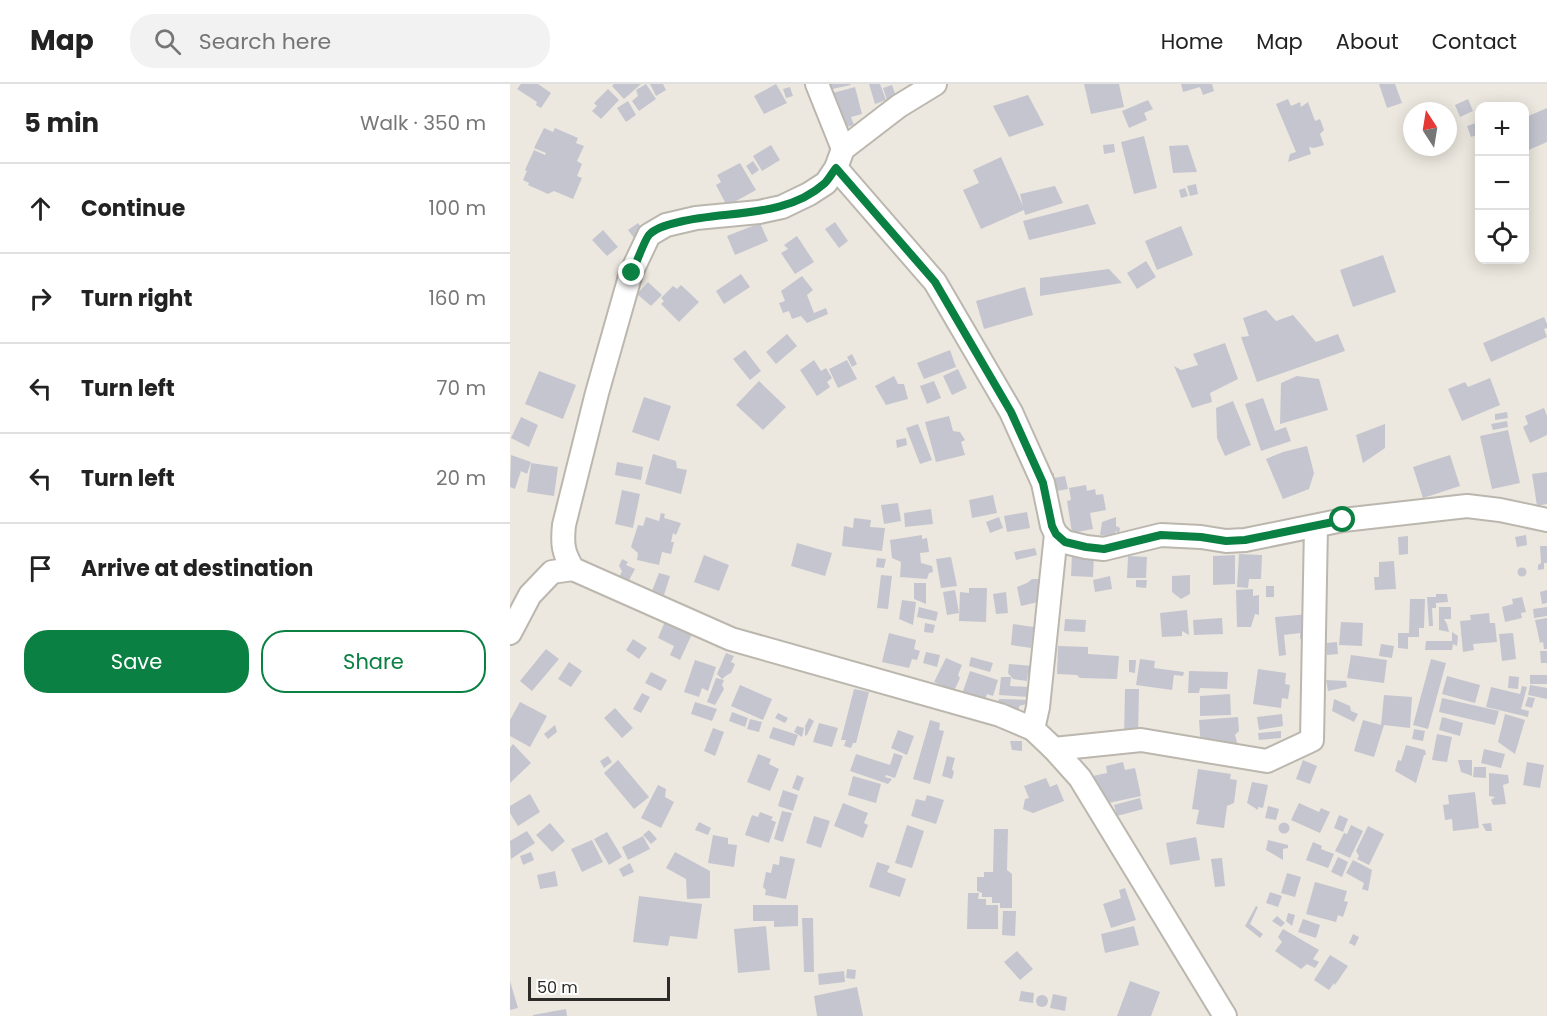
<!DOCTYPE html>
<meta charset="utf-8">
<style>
body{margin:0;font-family:Poppins,sans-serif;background:#f2f2f2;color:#222}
.controls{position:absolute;right:18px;top:18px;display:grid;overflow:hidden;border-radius:12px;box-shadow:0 3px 15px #0003}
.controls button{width:54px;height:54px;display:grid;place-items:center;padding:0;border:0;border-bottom:2px solid #e0e0e0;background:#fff;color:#222;font:30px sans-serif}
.compass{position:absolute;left:893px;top:18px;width:54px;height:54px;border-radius:50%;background:#fff;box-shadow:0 3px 15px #0003;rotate:348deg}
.scale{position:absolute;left:18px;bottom:15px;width:142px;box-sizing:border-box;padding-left:6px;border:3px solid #2c2b27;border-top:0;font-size:16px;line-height:21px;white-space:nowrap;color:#2c2b27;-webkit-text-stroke:4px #fff;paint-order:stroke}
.stop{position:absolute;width:18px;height:18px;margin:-14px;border:4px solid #0b8043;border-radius:50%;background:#fff}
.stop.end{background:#0b8043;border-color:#fff;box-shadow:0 2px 6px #0008}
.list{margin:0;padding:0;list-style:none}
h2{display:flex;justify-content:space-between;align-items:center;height:78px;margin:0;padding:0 24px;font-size:26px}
h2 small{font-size:20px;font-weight:400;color:#767676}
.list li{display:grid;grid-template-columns:39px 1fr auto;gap:18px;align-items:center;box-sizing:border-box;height:90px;padding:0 24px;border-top:2px solid #e0e0e0}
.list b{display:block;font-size:22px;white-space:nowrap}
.list em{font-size:20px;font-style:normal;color:#767676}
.actions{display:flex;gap:12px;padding:18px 24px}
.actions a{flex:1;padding:14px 0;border:2px solid #0b8043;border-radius:24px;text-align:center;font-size:21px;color:#0b8043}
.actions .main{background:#0b8043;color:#fff}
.icon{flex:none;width:33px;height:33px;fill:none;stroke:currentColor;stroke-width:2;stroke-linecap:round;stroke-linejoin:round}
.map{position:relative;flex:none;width:1037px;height:932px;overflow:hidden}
header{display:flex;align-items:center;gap:36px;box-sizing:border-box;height:84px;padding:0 30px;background:#fff;border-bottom:2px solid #e0e0e0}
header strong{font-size:28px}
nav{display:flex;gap:33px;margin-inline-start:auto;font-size:21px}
.search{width:420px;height:54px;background:#f2f2f2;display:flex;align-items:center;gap:15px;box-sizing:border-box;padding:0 21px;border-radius:24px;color:#767676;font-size:22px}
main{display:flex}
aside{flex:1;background:#fff}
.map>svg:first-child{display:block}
</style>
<header>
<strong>Map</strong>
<div class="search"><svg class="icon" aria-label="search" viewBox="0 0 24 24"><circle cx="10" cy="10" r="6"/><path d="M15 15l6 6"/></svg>Search here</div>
<nav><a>Home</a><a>Map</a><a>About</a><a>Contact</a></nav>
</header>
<main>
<aside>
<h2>5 min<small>Walk · 350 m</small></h2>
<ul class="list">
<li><svg class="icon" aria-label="ahead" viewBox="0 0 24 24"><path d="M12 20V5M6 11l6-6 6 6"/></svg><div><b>Continue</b></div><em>100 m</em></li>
<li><svg class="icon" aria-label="right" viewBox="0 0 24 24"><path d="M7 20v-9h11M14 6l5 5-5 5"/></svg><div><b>Turn right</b></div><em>160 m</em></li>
<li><svg class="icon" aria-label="left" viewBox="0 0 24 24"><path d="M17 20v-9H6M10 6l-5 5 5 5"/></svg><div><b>Turn left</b></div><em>70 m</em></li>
<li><svg class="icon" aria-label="left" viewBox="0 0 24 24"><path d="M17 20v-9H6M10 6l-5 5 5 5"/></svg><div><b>Turn left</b></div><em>20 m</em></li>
<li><svg class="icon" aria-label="arrive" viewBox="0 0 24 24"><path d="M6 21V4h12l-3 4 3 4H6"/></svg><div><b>Arrive at destination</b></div></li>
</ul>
<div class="actions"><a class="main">Save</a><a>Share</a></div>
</aside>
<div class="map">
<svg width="1037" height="932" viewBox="0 0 1037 932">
<rect width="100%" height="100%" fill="#ece8df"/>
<g fill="#c5c5cf">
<path d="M11,0H28L41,9L31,24L26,21L27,18L7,5Z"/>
<path d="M104,0H131L114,15L102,2Z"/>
<path d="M136,0L146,15L129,27L122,17L128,12L126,6Z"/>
<path d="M140,0H153L156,6L146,12Z"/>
<path d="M266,0L277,19L254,30L244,12Z"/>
<path d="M312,0H340L341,1L313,7Z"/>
<path d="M359,0H370L376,16L365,20Z"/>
<path d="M574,0H609L614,23L581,30Z"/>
<path d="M671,0H702L704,7L693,11L690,3L673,8Z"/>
<path d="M869,0H885L892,19L877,24Z"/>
<path d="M382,1L387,15L378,19L373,4Z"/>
<path d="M280,3L283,12L276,14L273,5Z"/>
<path d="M345,3L352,30L341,33L344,41L333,44L319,10Z"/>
<path d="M98,5L109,16L91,35L82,27L87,22L84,19Z"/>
<path d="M518,11L534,41L499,53L483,22Z"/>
<path d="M778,15L781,22L790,18L791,23L798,18L805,37L810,35L814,46L810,50L814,61L804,64L799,63L801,70L778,78L780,70L786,68L766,20Z"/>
<path d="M958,15L963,27L950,33L945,21Z"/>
<path d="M638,16L643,25L634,29L637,36L619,44L612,27Z"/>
<path d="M118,17L126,31L116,38L107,24Z"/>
<path d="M1037,24V58L1014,68V34Z"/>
<path d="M969,38V50L961,53L957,42Z"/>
<path d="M34,44L43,48L45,44L68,54L66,59L74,62L67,77L72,80L67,92L72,94L63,115L44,107L38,110L18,101L19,99L13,96L17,87L15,86L24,66L35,71L36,69L24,64Z"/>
<path d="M634,52L647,104L624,110L611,58Z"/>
<path d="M604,60L605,68L594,70L593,61Z"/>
<path d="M261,61L270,76L252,87L243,72Z"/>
<path d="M678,61L687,88L663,89L659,62Z"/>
<path d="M491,73L513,122L510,110L545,102L553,119L515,131L514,126L471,145L453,106L469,99L463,86Z"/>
<path d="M243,77L249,86L242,91L236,82Z"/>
<path d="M230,79L246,106L217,122L206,101L211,98L207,91Z"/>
<path d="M686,100L688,110L680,112L677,102Z"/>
<path d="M675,104L678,112L671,114L669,106Z"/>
<path d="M578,120L586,140L519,156L513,137Z"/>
<path d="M325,138L338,157L329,164L315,145Z"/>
<path d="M128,139L137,151L127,158L118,146Z"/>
<path d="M250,139L258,157L225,171L217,152Z"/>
<path d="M671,142L683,171L647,186L635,157Z"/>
<path d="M93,146L108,163L97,172L82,156Z"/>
<path d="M287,152L304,178L285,190L271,169L278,165L274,161Z"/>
<path d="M873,171L886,208L843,223L830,186Z"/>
<path d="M636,177L646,193L627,205L617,189Z"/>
<path d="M599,185L612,199L530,212V194Z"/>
<path d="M231,190L240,203L214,220L206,207Z"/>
<path d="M292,192L303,206L297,211L304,229L316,224L318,230L297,239L291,232L282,235L279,227L273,229L269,219L275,217L271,207Z"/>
<path d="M138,198L152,211L141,222L127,210Z"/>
<path d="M171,201L189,218L169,238L151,220L154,217L151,214L163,202L167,205Z"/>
<path d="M515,203L523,231L474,245L466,217Z"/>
<path d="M756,226L766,237L783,231L806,258L828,250L835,267L747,298L731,253L739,252L733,234Z"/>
<path d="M1034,233L1037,240V244L1034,245L1037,253L981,278L973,259Z"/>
<path d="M277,250L287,262L266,280L256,268Z"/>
<path d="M715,259L728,295L700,309L702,318L682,324L664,282L671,286L688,281L683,270Z"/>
<path d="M235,266L251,287L240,296L223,275Z"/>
<path d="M440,266L446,283L414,295L407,279Z"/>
<path d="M342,270L347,280L342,283L337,273Z"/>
<path d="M304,276L311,287L316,284L322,294L317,298L320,303L307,312L290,286Z"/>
<path d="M337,276L347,295L328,304L319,285Z"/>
<path d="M448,285L457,304L442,311L433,292Z"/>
<path d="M29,287L66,301L53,335L15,320Z"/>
<path d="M384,292L388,300H394L398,315L376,321L365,302Z"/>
<path d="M787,292L809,295L818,326L770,340L771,299Z"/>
<path d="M980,294L990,321L952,337L938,305L955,298L958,303Z"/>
<path d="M249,297L276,323L253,346L226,321Z"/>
<path d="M424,297L431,314L417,320L410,302Z"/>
<path d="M134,313L161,322L149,357L122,348Z"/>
<path d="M753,314L765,347L776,343L781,357L751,367L735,320Z"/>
<path d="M723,317L741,361L715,372L707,354L706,324Z"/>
<path d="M1034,324L1037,332V351L1020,359L1013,343L1018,340L1015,332Z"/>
<path d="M997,328L998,334L985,336V330Z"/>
<path d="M439,332L443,347L450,348L455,356L451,358L455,371L426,378L415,338Z"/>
<path d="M11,333L28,341L19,363L1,354Z"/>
<path d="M997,337L998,343L983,346L981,340Z"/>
<path d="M408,340L422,376L410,380L396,344Z"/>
<path d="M875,340V364L853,379L846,351Z"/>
<path d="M998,346L1010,399L982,405L970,352Z"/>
<path d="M396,354L397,361L387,364L386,356Z"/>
<path d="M797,362L804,389L799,405L773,415L756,375L773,368Z"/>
<path d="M143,370L166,377L167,384L177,386L171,410L135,400Z"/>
<path d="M1,371L21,378L17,390L11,387L5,405L0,403Z"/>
<path d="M940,371L950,402L913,414L903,383Z"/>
<path d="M107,378L133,383L131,396L105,391Z"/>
<path d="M21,379L48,383L44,412L17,408Z"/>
<path d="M1037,388V420L1027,422L1022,390Z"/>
<path d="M544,389V394L555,392L558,405L536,409L533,391Z"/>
<path d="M576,401L577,407L585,405L586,411L593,410L596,426L580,429L583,445L562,449L557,417L561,416L559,404Z"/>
<path d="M112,406L130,410L123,444L105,440Z"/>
<path d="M483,411L487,429L462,434L459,416Z"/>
<path d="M388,419L391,437L374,440L371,421Z"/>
<path d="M421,425L423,440L395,443L394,429Z"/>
<path d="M517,428L520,444L497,448L494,432Z"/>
<path d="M151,429L155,430L154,434L171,439L166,451L163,449L161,458H164L161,470L152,468L149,481L127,476L128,469L121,463L128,441L133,442L136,433L149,437Z"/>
<path d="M489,433L493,444L480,449L476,438Z"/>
<path d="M606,433V442L610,444L609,450L606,447L603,453L590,451L592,438Z"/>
<path d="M344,434L361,436L360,443L375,444L372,467L332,462L334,442L343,444Z"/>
<path d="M412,451V455L417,454L419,468L410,469L411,479L422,482L423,488L419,489L417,495L390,493L391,478L382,474L380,456Z"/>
<path d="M1016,451L1017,461L1007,463L1005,453Z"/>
<path d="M898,452V470L889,471L888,453Z"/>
<path d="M287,459L322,469L315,492L281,482Z"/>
<path d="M1030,462H1037V479H1034V485L1028,486V481L1031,479Z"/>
<path d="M525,464L527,471L506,476L504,468Z"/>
<path d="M562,470L584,471L583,493L561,492Z"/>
<path d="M729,470L752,471L751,495H739L738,504L727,503Z"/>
<path d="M194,471L219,481L209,507L184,498Z"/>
<path d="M725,471V500L703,501V472Z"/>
<path d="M618,472L637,473L636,494H617Z"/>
<path d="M441,473L447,502L431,504L426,475Z"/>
<path d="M367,474L376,475L374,484L366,483Z"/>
<path d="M112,475L118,478L116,481L125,485L116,502L107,498L112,487L109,482Z"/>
<path d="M884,477L886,505L865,506L864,493H869V478Z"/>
<circle cx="1012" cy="488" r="4.5"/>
<path d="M149,489L160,492L154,511L142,507Z"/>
<path d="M371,491L382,492L378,525L367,524Z"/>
<path d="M680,491V510L671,515L662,508V492Z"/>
<path d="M600,492L602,505L585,508L583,496Z"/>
<path d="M522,495H531L537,510L527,512L528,518L511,522L507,503L517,499Z"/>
<path d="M626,496H637L636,504L626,503Z"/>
<path d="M404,499H416V520L404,515Z"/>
<rect x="756" y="502" width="8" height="11"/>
<path d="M459,504H477L476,538L449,537L450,508L459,509Z"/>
<path d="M743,505V512L749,511V531L745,530L741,543H727L726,506Z"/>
<path d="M445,506L449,529L437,531L433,508Z"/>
<path d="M1037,506V519L1032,520L1030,508Z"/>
<path d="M496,508L498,529L486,530L483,510Z"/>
<path d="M926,510H937L938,518L926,519V524H922L923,542H919L917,513H926Z"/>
<path d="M1012,513L1016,528L1011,529L1012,534L995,538L992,523L1003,520L1002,515Z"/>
<path d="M900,515H915L914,544H909V553H898V565L888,564V549H899Z"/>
<path d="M392,516L406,518L403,541L389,535Z"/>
<path d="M409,523L428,528L426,537L407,533Z"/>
<path d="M929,523H941V535H934L937,540L939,548L929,546Z"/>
<path d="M1037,523V532L1024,534L1023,525Z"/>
<path d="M677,526L679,551L672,547V552L652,553L650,529Z"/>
<path d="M979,529L980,539H985L987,558L963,560L964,566L953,568L950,537L961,536L960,531Z"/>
<path d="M800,530L802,554L790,555V549L774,551L776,571L769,572L765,533Z"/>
<path d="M712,534L713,550L684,551L683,536Z"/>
<path d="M1037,534V565H1034L1033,558L1030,559L1025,536Z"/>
<path d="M156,535L183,548L170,576L160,571L164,562L148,554Z"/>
<path d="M555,535L576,536L575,548L554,547Z"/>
<path d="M831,538L853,539L852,562L829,561Z"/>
<path d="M415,539L425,541L423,549L414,548Z"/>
<path d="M503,540L524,543L521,564L501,561Z"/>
<path d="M942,548L948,552L947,562L943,560L942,566H915L916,557H942Z"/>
<path d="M379,549L406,556L404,565L410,567L407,576L402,575L399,584L372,578Z"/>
<path d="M1003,549L1006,575L992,577L989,550Z"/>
<path d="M123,555L137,564L129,575L116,566Z"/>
<path d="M827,558L828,570L817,571L816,559Z"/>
<path d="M871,560L884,562L882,574L869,572Z"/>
<path d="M548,562L578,563V570L609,572L607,595L570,594L567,591L547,590Z"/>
<path d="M36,565L49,575L22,607L10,597Z"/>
<path d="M1030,567H1037V579H1031Z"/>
<path d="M416,568L430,571L427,583L413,579Z"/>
<path d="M216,569L224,572L221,578L225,580L221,589L217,591L212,595L207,590Z"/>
<path d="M841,571L877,576L874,599L837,594Z"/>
<path d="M461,573L483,579L480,588L459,582Z"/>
<path d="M436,574L452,581L448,591L450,594L444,607L424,598Z"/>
<path d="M630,575L645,577L644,584L674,588L673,592L664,591L662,606L626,601Z"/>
<path d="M921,575L936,579L918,645L903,641Z"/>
<path d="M185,576L206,583L198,607L192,604L189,613L174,608Z"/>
<path d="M619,576H626L625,589L619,588Z"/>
<path d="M59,578L72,587L61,603L48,595Z"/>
<path d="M499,580L523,582L522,591L518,590L517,597L503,595L498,589Z"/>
<path d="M748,585L776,589L775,600L780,601L778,615L772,614L771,624L743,620Z"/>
<path d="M460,587L488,596L483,612L477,610L474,620L451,613Z"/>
<path d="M679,587L718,588L717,605L690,604L689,609H678Z"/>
<path d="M141,588L157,596L151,607L135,599Z"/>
<rect x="1020" y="591" width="17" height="9"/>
<path d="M937,592L970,601L965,619L932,610Z"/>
<path d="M999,592L1009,593L1008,605L998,604Z"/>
<path d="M491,593H501L500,602L519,603V613L489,611Z"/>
<path d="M206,594L214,596L212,601L214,605L205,621L197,618Z"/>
<path d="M816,596L836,597L837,603L818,607Z"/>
<path d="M230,601L262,615L253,636L221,622Z"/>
<path d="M1020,601L1037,604V615L1018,611Z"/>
<path d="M1012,602L1017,603L1011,625L1019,627L1018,633L976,623L981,603L1010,610Z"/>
<path d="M344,605L359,608L346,659H343L341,664L334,662L336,656H331Z"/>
<path d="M615,605H629L628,654H614Z"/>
<path d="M132,609L140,613L131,629L123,625Z"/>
<path d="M720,610L721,631L690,632V612Z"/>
<path d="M874,611L902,613L900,644L874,641L864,673L844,667L853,636L871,641Z"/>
<path d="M1018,613L1025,614L1022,624L1015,622Z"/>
<path d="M932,614L989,627L985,641L929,628Z"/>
<path d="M489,615L520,616L517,620L509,622V627L486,626Z"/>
<path d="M824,615L840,622L841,627L848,630L844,638L822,627Z"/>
<path d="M10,618L37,632L20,663L0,652V636Z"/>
<path d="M185,618L207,625L202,637L181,630Z"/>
<path d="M105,624L123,644L112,654L94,634Z"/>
<path d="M222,628L238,634L235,643L219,637Z"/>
<path d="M268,629L278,634L275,639L265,634Z"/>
<path d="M772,630L773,642L749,646L747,633Z"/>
<path d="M995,630L1015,636L1005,670L988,658Z"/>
<path d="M728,633L729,647L725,651L728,662L691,664L689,636Z"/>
<path d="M932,633L953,639L950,652L929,646Z"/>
<path d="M299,634L304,637L297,651L295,652V642Z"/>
<path d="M240,635L252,638L249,648L237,645Z"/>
<path d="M420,636L430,639L429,646L434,647L420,700L403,695Z"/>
<path d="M309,639L328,644L322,663L303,658Z"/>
<path d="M45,641L47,648L38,655L34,650Z"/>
<path d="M287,642L294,644L292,653L284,648Z"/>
<path d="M263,643L288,651L284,662L259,654Z"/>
<path d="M203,644L214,648L205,672L194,667Z"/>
<path d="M904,645L915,647L913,657L902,655Z"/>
<path d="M388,646L404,652L397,671L381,664Z"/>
<path d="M771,647V654L749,656L748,649Z"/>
<path d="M927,650L942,653L937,678L922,676Z"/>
<path d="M500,657H512V667L502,666Z"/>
<path d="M3,660L21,679L0,699V664Z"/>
<path d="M896,661L915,666L916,671H914L906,699L885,687L888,676L891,677Z"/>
<path d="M974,665L995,670L991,684L971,679Z"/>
<path d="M384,669L393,672L385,694L376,691L375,693L382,695L378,700L340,687L346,670L380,681Z"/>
<path d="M248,670L261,675L259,680L269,685L260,707L237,698Z"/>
<path d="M98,672L102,678L94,684L90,677Z"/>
<path d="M437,672L445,674L442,685L444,688L442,695L432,692Z"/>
<path d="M108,676L139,713L124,725L94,689Z"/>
<path d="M793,676L807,682L800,700L786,695Z"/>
<path d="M948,676H962V692L951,688Z"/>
<path d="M613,678L615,686L625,684L631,712L589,721L583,692L597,689L596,682Z"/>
<path d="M1017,678L1034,681L1030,704L1013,701Z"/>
<path d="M964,683H976V694L963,693Z"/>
<path d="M688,685L721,690L720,695L727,696L724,719L717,722L714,744L686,740L689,726L682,725Z"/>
<path d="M979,689L998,691L999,699L993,701L996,720L983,721L981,716L985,713L979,712Z"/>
<path d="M287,691L294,694L289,707L282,704Z"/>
<path d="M343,692L371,700L366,719L338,711Z"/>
<path d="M536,694L540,703L547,700L554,717L523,729L513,725L515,715L519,714L514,702Z"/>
<path d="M742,698L758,701L753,724L748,723V726L737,719Z"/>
<path d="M148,701L156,705L155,713L164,718L151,744L131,734Z"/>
<path d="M273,706L288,711L283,727L268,722Z"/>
<path d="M965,708L969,744L943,747L942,735L935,736L933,721L939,720L938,711Z"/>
<path d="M20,710L30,728L8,742L0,729V722Z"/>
<path d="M417,711L434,716L426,740L401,732L406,715L415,717Z"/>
<path d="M630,714L633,725L607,732L604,721Z"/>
<path d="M333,719L358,729L354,739L358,741L353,754L324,742Z"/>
<path d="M789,719L809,728L811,724L820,728L810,749L781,736Z"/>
<path d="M758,722L769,725L766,736L755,734Z"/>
<path d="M272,727L282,729L273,758L264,755Z"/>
<path d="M250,728L263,733L261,736L266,738L259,759L235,751L242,731L248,733Z"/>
<path d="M829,731L838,735L833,748L824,744Z"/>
<path d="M304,732L320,737L311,764L296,759Z"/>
<path d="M189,738L201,744L198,751L185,746Z"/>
<circle cx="774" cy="744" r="5.5"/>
<path d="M40,739L55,757L42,768L26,751Z"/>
<path d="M981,739L982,747H976L972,740Z"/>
<path d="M397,741L414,747L402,784L385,779Z"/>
<path d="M841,741L853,747L840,774L825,767L834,749L837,750Z"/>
<path d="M858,742L874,750L859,781L847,775L849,772L846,767Z"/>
<path d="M484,745H498L497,786L502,790V824H490V819H482V813H472V809L467,807V793H474V788H483Z"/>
<path d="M139,746L147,755L141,760L133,751Z"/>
<path d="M17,747L25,759L1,775L0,757Z"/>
<path d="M97,748L112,773L99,781L84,755Z"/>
<path d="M203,751L218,754V760L227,761L224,783L198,779Z"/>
<path d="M133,752L140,765L118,776L112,763Z"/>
<path d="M686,753L690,776L660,781L656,759Z"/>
<path d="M82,756L93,778L72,788L61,765Z"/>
<path d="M758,756L778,761V764L773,765V776L756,766Z"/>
<path d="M803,758L812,762L811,765L824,770L818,784L796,776Z"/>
<path d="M21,768L24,776L13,781L10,772Z"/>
<path d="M165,768L200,787V814L177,815L176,795L156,784Z"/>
<path d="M270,772L285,775L276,815L255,811L256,806L253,803L256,788L261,789L263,780L269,781Z"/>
<path d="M828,773L838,778L832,793L821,788Z"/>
<path d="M712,774L715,802L705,803L701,775Z"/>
<path d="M843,776L862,786L858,807L852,805L854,799L836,789Z"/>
<path d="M367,778L380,782L377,788L396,795L390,813L359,803Z"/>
<path d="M120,779L124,788L113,793L109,785Z"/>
<path d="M45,787L48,802L30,805L27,791Z"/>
<path d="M777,789L791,793L785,813L771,809Z"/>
<path d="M805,798L837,807L834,817L838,818L833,833L828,831L826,838L796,830Z"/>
<path d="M615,804L626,836L601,844L593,820L611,814L609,806Z"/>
<path d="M760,808L772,812L768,823L756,819Z"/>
<path d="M458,809H469L468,815H476V821H488V845H457Z"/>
<path d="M129,812L192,820L187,855L160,852L158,862L123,858Z"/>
<path d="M243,821H288V842L264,843V837H243Z"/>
<path d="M746,822L748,823L740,840L753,850L750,854L735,842Z"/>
<path d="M493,827H506L505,852L492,851Z"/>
<path d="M778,829L785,831L782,842L776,837Z"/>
<path d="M767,832L775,839L771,843L762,837Z"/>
<path d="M292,834H303L304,888H294Z"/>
<path d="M793,835L810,841L806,854L788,848Z"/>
<path d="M256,842L260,886L228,889L224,845Z"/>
<path d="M624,842L629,861L595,869L591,850Z"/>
<path d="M773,845L809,866L803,875L809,878L805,884L797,880L791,885L765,867L772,858L768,853Z"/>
<path d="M843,850L849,853L845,862L839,859Z"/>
<path d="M507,867L523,885L510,896L494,878Z"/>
<path d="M820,871L838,882L825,901L824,899L819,906L804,896Z"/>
<path d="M337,885L346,886L345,895L336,894Z"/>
<path d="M334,887L335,898L309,901L308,890Z"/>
<path d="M0,897L8,924L0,926Z"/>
<path d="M620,897L650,908L641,932H607Z"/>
<path d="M347,903L353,932H307L304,912Z"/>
<path d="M511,907L524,909L523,919L509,917Z"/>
<path d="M543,910L557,913L555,927L540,924Z"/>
<circle cx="532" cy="917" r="6"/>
<path d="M56,925L57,932H23V931Z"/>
</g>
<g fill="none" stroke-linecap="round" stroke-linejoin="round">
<g stroke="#bbb7ae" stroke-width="26">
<g id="street">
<path d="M307,0L333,65"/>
<path d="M425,0L389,22L333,65L326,84L316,99L299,110L272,123L249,128L186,134L156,141L139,151L121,189L87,309L54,441C52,460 53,469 63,485L221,555L490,631L523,645L544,665L570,694L715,932"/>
<path d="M326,84L425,198L501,328L533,399L542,442L546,450L555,458L576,463L594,465L651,451L691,453L716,457L735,456L833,436L957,422L990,426L1037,436"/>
<path d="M0,549L20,511L42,488L63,485"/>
<path d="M523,645L528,623L546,450"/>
<path d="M544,665L631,656L757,677L802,656L806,442"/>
</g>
</g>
<use href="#street" stroke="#fff" stroke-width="22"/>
</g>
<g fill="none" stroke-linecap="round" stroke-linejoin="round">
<path stroke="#0b8043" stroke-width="8" d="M122,189C125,182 135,155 139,151C145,144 160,140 169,138C217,126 275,135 315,99C319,95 322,89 326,84L425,198L501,328L533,399L542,442L546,450L555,458L576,463L594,465L651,451L691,453L716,457L735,456L833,436"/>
</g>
</svg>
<div class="controls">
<button>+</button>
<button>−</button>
<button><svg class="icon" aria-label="locate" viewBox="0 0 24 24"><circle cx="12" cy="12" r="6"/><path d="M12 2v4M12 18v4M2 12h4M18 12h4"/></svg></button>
</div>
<svg class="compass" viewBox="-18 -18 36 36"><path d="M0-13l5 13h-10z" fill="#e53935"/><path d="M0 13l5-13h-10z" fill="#767676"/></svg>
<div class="scale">50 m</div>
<div class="stop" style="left:833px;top:436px"></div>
<div class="stop end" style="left:122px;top:189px"></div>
</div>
</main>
